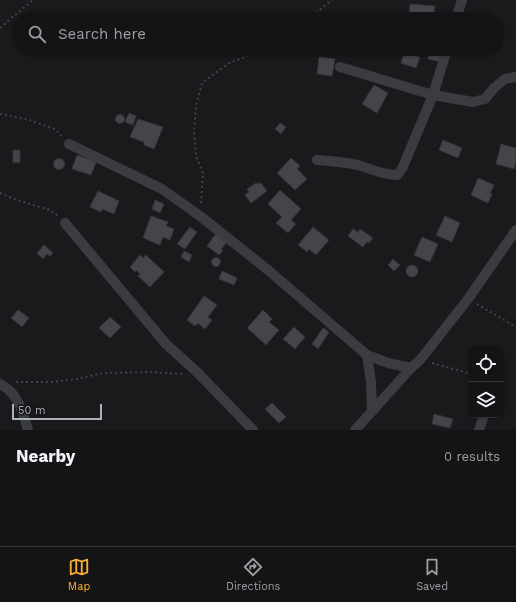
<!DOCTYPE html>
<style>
body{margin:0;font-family:"Work Sans",sans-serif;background:#212123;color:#f1f3f6}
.controls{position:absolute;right:12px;bottom:12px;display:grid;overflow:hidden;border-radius:8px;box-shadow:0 1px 3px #0004}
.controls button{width:36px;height:36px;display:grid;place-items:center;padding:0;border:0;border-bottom:1px solid #333335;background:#141416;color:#f1f3f6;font:20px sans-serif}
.scale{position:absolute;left:12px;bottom:10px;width:90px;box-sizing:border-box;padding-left:4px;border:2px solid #acb2bd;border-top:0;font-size:11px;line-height:14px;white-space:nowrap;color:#acb2bd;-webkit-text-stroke:3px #151518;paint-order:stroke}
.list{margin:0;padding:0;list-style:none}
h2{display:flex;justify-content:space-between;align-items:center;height:52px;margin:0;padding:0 16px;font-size:17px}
h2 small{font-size:13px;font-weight:400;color:#9d9ea1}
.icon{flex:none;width:22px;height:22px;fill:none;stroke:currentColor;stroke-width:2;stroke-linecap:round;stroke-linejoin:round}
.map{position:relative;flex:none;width:516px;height:430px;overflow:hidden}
.search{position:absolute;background:#141416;box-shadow:0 1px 3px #0004;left:12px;right:12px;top:12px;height:44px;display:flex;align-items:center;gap:10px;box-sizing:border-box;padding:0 14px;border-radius:22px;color:#9d9ea1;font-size:15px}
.sheet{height:116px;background:#141416}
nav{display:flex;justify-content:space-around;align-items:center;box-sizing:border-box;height:56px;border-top:1px solid #333335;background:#141416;font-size:11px;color:#9d9ea1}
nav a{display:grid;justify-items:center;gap:2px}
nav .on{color:#feb030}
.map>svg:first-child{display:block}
</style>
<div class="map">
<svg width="516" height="430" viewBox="0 0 516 430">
<rect width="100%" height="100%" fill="#1a1a1d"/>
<g fill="#44454a" stroke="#343439">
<path d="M410,4L435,6L434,19H409Z"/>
<path d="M405,49H418L416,56L420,57L416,68L401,63Z"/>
<path d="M423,49H445L442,62L428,59L429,51Z"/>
<path d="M319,57L335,59L332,76L317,74Z"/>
<path d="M374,85L388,93L377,113L362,104Z"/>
<path d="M129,113L136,116L133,125L125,122Z"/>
<circle cx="120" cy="119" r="4.5"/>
<path d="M138,119L163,127L154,149L144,145V142L130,137Z"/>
<path d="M280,123L286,127L281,134L275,129Z"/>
<path d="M443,140L462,148L458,158L439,150Z"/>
<path d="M501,144L516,148V162L514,169L496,164Z"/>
<path d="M13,150H20V162L13,163Z"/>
<path d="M77,155L96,162L91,175L72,169Z"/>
<path d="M291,158L300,166L297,169L307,179L295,190L277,173Z"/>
<circle cx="59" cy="164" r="5.5"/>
<path d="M478,178L494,185L490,193L492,194L488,203L471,195Z"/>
<path d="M256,183L258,184L261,183L267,191L251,203L245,195L249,192L247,189Z"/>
<path d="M280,190L301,209L291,220L296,224L288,233L276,223L282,217L268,204Z"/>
<path d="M98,191L119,201L114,214L102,209L101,212L90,207Z"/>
<path d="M155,200L164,204L160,213L152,209Z"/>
<path d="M151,216L168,222L166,226L174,229L170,240L163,237L160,245L143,238Z"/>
<path d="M445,216L460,223L452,242L436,235Z"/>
<path d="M190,227L197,232L185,249L177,244Z"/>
<path d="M313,227L329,240L316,255L309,249L307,252L298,245Z"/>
<path d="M353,229L358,232L360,229L373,238L369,243L367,242L363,247L348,236Z"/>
<path d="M217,232L228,241L221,249L223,251L219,255L207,246Z"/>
<path d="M422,237L438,244L430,262L414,255Z"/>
<path d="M44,245L53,253L50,256L47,254L43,259L37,253Z"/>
<path d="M184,251L192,255L189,262L181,257Z"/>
<path d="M140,255L143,258L146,255L164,272L150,287L138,276L140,274L136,270L135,272L130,267Z"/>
<circle cx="216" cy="262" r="4.5"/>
<path d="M393,259L400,265L394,271L388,265Z"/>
<circle cx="412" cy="271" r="6"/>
<path d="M222,271L237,278L234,285L219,279Z"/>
<path d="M204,296L217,305L208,317L212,320L205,329L198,323L195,326L187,320Z"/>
<path d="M18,310L29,318L22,327L11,318Z"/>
<path d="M263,310L272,319L269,322L279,330L266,345L247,328Z"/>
<path d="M110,317L121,327L110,338L99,328Z"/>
<path d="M294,327L305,337L295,349L283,339Z"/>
<path d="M323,328L329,332L318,349L312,344Z"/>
<path d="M272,403L286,417L279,423L265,409Z"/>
<path d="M434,414L453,419L450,428L432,424Z"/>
</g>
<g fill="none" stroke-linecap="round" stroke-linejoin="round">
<g stroke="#414349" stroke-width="2" stroke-dasharray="2 3" stroke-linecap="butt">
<path d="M308,19L332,0"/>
<path d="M0,28L9,20L33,0"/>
<path d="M0,114L26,119L55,129L62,137"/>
<path d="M0,193L20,201L50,210L58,216"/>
<path d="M201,203L203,173L196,156L194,132L196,106L202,83L229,63L250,55L262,49"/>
<path d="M477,304L516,327"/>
<path d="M432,363L471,374"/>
<path d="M16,382H52L77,379L103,373L149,372L182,374"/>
</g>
<g stroke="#3b3c42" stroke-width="10">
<path d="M456,19L462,0"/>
<path d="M340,67L433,95L473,102L485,99L494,88L505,79L516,77"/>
<path d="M69,144L162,189L200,216L268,270L367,355L388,363L411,368"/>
<path d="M317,160C331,161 344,162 358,165C371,169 383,175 397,175L402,169L433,95L447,49"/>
<path d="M65,223L166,344L198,373L253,430"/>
<path d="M367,355L371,382L372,411"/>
<path d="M0,384C19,394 22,411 28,430"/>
<path d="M355,430L411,368L420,360L468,299L516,230"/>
<path d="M479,430L484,415"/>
</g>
</g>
</svg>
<div class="controls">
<button><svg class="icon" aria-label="locate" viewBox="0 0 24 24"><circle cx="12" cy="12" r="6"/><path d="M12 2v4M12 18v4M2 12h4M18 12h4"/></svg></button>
<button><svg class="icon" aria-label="layers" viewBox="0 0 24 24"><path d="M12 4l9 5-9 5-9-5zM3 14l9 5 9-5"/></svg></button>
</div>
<div class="scale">50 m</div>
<div class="search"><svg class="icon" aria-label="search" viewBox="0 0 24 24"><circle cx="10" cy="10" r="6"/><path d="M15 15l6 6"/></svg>Search here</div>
</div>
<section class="sheet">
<h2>Nearby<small>0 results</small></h2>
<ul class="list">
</ul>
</section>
<nav>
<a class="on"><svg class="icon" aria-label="map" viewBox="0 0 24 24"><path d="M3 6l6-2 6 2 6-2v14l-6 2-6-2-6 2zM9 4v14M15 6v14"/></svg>Map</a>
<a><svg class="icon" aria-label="directions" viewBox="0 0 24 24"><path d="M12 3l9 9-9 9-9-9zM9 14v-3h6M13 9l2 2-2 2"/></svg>Directions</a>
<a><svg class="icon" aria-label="saved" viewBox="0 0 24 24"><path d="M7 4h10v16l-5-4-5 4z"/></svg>Saved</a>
</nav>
